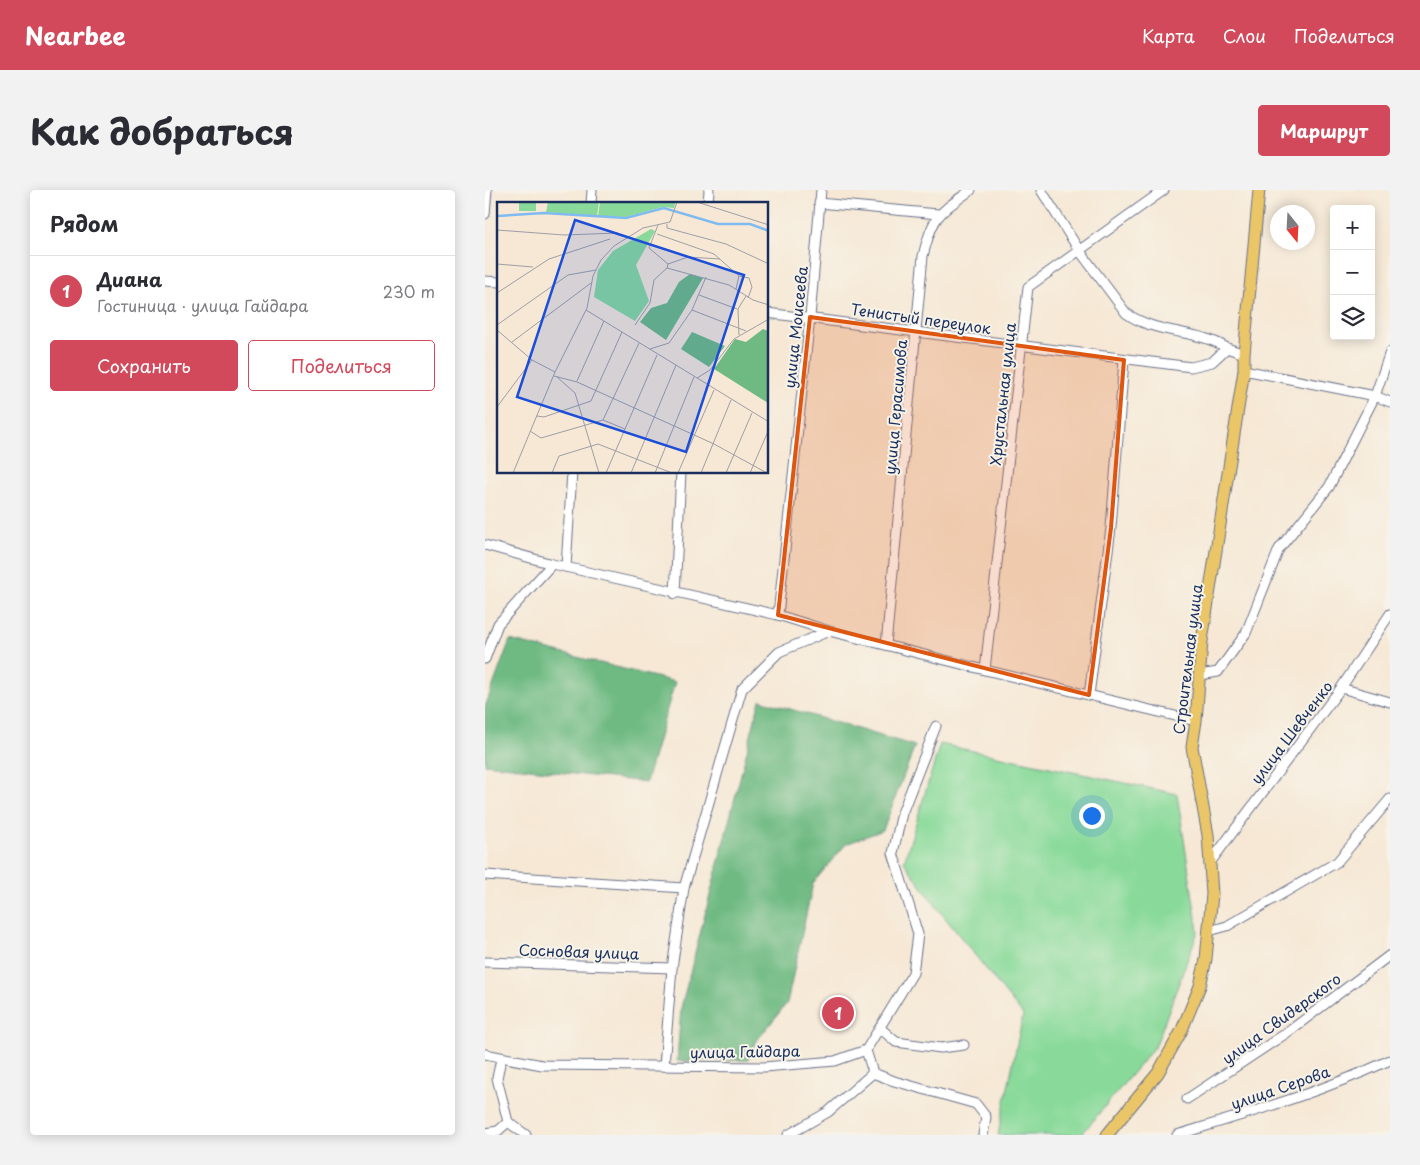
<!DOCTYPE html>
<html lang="ru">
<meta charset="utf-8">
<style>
body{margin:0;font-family:"Playpen Sans",sans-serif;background:#f2f2f3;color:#2b2b33}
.controls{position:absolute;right:15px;top:15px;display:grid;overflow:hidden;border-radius:5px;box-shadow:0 2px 12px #0003}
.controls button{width:45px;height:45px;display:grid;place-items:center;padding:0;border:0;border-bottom:1px solid #e1e1e2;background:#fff;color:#2b2b33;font:25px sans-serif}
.compass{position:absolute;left:785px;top:15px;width:45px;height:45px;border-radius:50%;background:#fff;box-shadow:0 2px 12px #0003;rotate:162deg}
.you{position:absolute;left:606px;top:625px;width:18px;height:18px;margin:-12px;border:4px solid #fff;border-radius:50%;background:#1a73e8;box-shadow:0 0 0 8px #1a73e833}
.badge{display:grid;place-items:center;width:32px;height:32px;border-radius:50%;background:#d1495b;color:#fff;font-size:16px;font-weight:700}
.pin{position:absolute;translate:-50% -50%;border:2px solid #fff;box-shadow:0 1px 5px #0006}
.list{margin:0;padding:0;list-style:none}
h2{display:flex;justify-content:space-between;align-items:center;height:65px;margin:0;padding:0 20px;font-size:21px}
h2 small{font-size:16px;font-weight:400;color:#7c7c81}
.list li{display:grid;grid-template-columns:32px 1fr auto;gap:15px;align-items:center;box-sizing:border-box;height:70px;padding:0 20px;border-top:1px solid #e1e1e2}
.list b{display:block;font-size:19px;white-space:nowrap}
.list p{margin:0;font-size:16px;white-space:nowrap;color:#7c7c81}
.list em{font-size:16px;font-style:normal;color:#7c7c81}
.actions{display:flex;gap:10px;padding:15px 20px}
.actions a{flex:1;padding:11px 0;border:1px solid #d1495b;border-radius:5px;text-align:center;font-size:18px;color:#d1495b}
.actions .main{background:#d1495b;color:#fff}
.icon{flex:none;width:28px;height:28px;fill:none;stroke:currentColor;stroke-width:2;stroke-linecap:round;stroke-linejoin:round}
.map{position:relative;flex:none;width:905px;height:945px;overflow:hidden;border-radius:5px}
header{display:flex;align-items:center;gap:30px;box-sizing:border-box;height:70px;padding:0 25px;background:#d1495b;color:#fff}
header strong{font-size:24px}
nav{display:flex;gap:28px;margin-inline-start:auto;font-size:18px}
.intro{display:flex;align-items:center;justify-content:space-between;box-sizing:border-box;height:120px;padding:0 30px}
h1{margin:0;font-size:35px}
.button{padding:12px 22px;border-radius:5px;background:#d1495b;color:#fff;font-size:18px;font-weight:700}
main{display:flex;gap:30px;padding:0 30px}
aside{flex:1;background:#fff;border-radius:5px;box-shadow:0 2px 12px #0003}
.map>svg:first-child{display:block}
</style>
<header>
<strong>Nearbee</strong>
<nav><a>Карта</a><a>Слои</a><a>Поделиться</a></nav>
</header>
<div class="intro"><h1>Как добраться</h1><a class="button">Маршрут</a></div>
<main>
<aside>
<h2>Рядом<small></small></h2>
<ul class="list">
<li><span class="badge">1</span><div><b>Диана</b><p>Гостиница · улица Гайдара</p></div><em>230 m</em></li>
</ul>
<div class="actions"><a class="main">Сохранить</a><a>Поделиться</a></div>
</aside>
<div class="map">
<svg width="905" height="945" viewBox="0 0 905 945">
<rect width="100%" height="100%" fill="#f7f3e8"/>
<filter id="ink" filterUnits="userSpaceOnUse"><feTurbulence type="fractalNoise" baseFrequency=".02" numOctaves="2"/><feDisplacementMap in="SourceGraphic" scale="10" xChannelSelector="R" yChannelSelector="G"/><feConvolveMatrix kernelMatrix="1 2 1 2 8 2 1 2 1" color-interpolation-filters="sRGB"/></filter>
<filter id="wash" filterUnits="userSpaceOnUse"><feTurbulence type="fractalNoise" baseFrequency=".0096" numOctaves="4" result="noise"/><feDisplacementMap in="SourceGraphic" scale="20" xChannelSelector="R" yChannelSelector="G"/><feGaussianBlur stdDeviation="1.12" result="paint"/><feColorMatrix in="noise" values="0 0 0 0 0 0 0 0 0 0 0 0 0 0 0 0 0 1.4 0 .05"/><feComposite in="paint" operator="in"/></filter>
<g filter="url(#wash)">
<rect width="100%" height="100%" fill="#f6e8d5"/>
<path fill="#89da9a" stroke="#52847c" d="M455,554L692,604L713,741L671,855L596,945H513L538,825L453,719L419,672Z"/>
<g fill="#6eba82" stroke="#447470">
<path d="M25,450L190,492L161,592L0,574V517Z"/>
<path d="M275,510L430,556L398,640L361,654L328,693L302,813L270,853L263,870L192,871L196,818Z"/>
</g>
</g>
<g filter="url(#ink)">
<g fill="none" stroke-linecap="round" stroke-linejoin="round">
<g stroke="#687088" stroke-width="11">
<g id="minor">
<path d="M556,0L594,60L641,123C671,145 712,139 742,158"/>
<path d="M334,13L453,24"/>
<path d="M106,14L107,0"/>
<path d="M223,14L224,0"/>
<path d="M0,24L2,0"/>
<path d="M0,91L14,92"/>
<path d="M282,123L706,177L727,172L742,158L759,164"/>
<path d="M759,180L890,206L905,212"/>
<path d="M0,355L67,374L293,425L344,441L500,480L711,531"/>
<path d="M81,377L87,282"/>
<path d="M190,404L196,282"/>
<path d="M293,425L325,127L336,0"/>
<path d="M401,455L438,66C448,25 453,24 486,0"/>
<path d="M0,469L13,434L67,374"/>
<path d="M500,480L543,97L679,0"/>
<path d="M715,485L733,482L761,443L794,359L844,297L890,206L905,162"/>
<path d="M856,498L905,512"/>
<path d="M604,505L626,338L639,170"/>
<path d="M724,674L856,498L905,424"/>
<path d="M0,685L199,698"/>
<path d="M724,741L742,736L852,672L905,609"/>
<path d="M0,772L187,778"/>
<path d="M395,838L411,852L456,858L479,855"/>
<path d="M381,860L388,883L409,891L491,914L501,927L498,945"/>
<path d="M0,864L57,875L279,877L350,871L381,860L428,783L433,744L408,663L417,623L451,536"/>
<path d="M179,876L187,778L199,698L257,499L294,462L344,441"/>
<path d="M702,909L803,842L905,765"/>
<path d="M23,932L41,945"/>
<path d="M0,943L13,941L23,932L12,888L16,869"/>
<path d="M303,945L343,922L388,883"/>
<path d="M692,945C764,923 837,902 905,870"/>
</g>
</g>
<g stroke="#687088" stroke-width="13">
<path id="major" d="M622,945L673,883L696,842L715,796L721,769L727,704L723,645L707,557L711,531L717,451L759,180V164L774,0"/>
</g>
<use href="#minor" stroke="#fff" stroke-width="9"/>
<use href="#major" stroke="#eac669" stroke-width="11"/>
</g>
</g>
<path fill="#de5710" fill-opacity="0.2" stroke="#de5710" stroke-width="4" stroke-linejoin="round" d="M325,127L639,170L626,338L604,505L293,425Z"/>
<g text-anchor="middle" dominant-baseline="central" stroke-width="4" stroke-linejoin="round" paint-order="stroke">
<g font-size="15" fill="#1b2f5e" stroke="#f7f3e8">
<text transform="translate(436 128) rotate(8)">Тенистый переулок</text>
<text transform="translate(310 137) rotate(-84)">улица Моисеева</text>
<text transform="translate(517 204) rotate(-84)">Хрустальная улица</text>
<text transform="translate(410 217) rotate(-85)">улица Герасимова</text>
<text transform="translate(702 469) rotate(-83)">Строительная улица</text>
<text transform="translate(806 542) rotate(-53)">улица Шевченко</text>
<text transform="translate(94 761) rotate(2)">Сосновая улица</text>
<text transform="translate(796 828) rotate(-36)">улица Свидерского</text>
<text transform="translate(260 861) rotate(-1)">улица Гайдара</text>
<text transform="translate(795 897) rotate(-19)">улица Серова</text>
</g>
</g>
<g transform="translate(12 12)">
<rect width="271" height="271" fill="#f6e8d5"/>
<path d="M22,0H39V9H22ZM51,0H102L100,14L49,10ZM103,0H178V2L177,6L166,5L129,15L101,14ZM154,27L158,29L139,63L152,99L138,119L97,95L101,68L116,49Z" fill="#89da9a"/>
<path d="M193,72L206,76L169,138L143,120L154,106L170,101L182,80ZM266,127L271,129V201L217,167L238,137L249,140ZM195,130L228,144L212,165L184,147Z" fill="#6eba82"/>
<path fill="none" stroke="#7fbaf0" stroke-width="2.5" d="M0,14L47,11L129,16L167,6L221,22H253L272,29"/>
<path fill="none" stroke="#9e9ea5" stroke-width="1" d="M200,0L272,23M170,22V26L229,42L272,62M161,23L152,46L171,62L170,66M0,28L67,33L121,31M160,32L217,52L242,74M0,62L36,65M171,62L191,55L223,57M239,87L242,74L252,76L255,85L251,96M0,91L52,57L113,37M202,93L240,107M89,108L272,220M195,108L249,129M0,123L71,73L99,68M138,123L153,101L157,78L170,66L232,83L256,98L272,103M0,128L35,158L58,170M242,133L241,107L249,94M15,140L94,81M153,147L172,141L195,108L209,75M57,174L80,180L217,242L270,271M60,175L78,191L102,271M200,176L213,168L237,137L272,117M80,179L107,119M0,205L35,158M40,214L47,215L94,199L125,130M106,218L128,227M33,229L44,236L106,218L142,141M16,271L58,170L90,106L96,74L104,58L117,44L146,26L173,20L180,0M55,271L62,254L101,242L175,271M109,271L160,153M134,271L179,163M158,271L197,175M181,271L217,188M204,271L234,198M229,271L255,211M253,271L272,227"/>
<path fill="#1d4ed8" fill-opacity="0.15" stroke="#1d4ed8" stroke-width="2.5" d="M78,18L247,73L189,250L20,195Z"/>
<rect width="271" height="271" fill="none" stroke="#1b2f5e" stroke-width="2.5"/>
</g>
</svg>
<div class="controls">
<button>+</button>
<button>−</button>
<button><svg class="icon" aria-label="layers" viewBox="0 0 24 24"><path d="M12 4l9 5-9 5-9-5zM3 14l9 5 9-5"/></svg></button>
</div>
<svg class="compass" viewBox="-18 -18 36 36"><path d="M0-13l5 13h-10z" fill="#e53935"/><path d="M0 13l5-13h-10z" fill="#7c7c81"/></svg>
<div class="you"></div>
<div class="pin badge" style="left:353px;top:823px">1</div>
</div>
</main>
